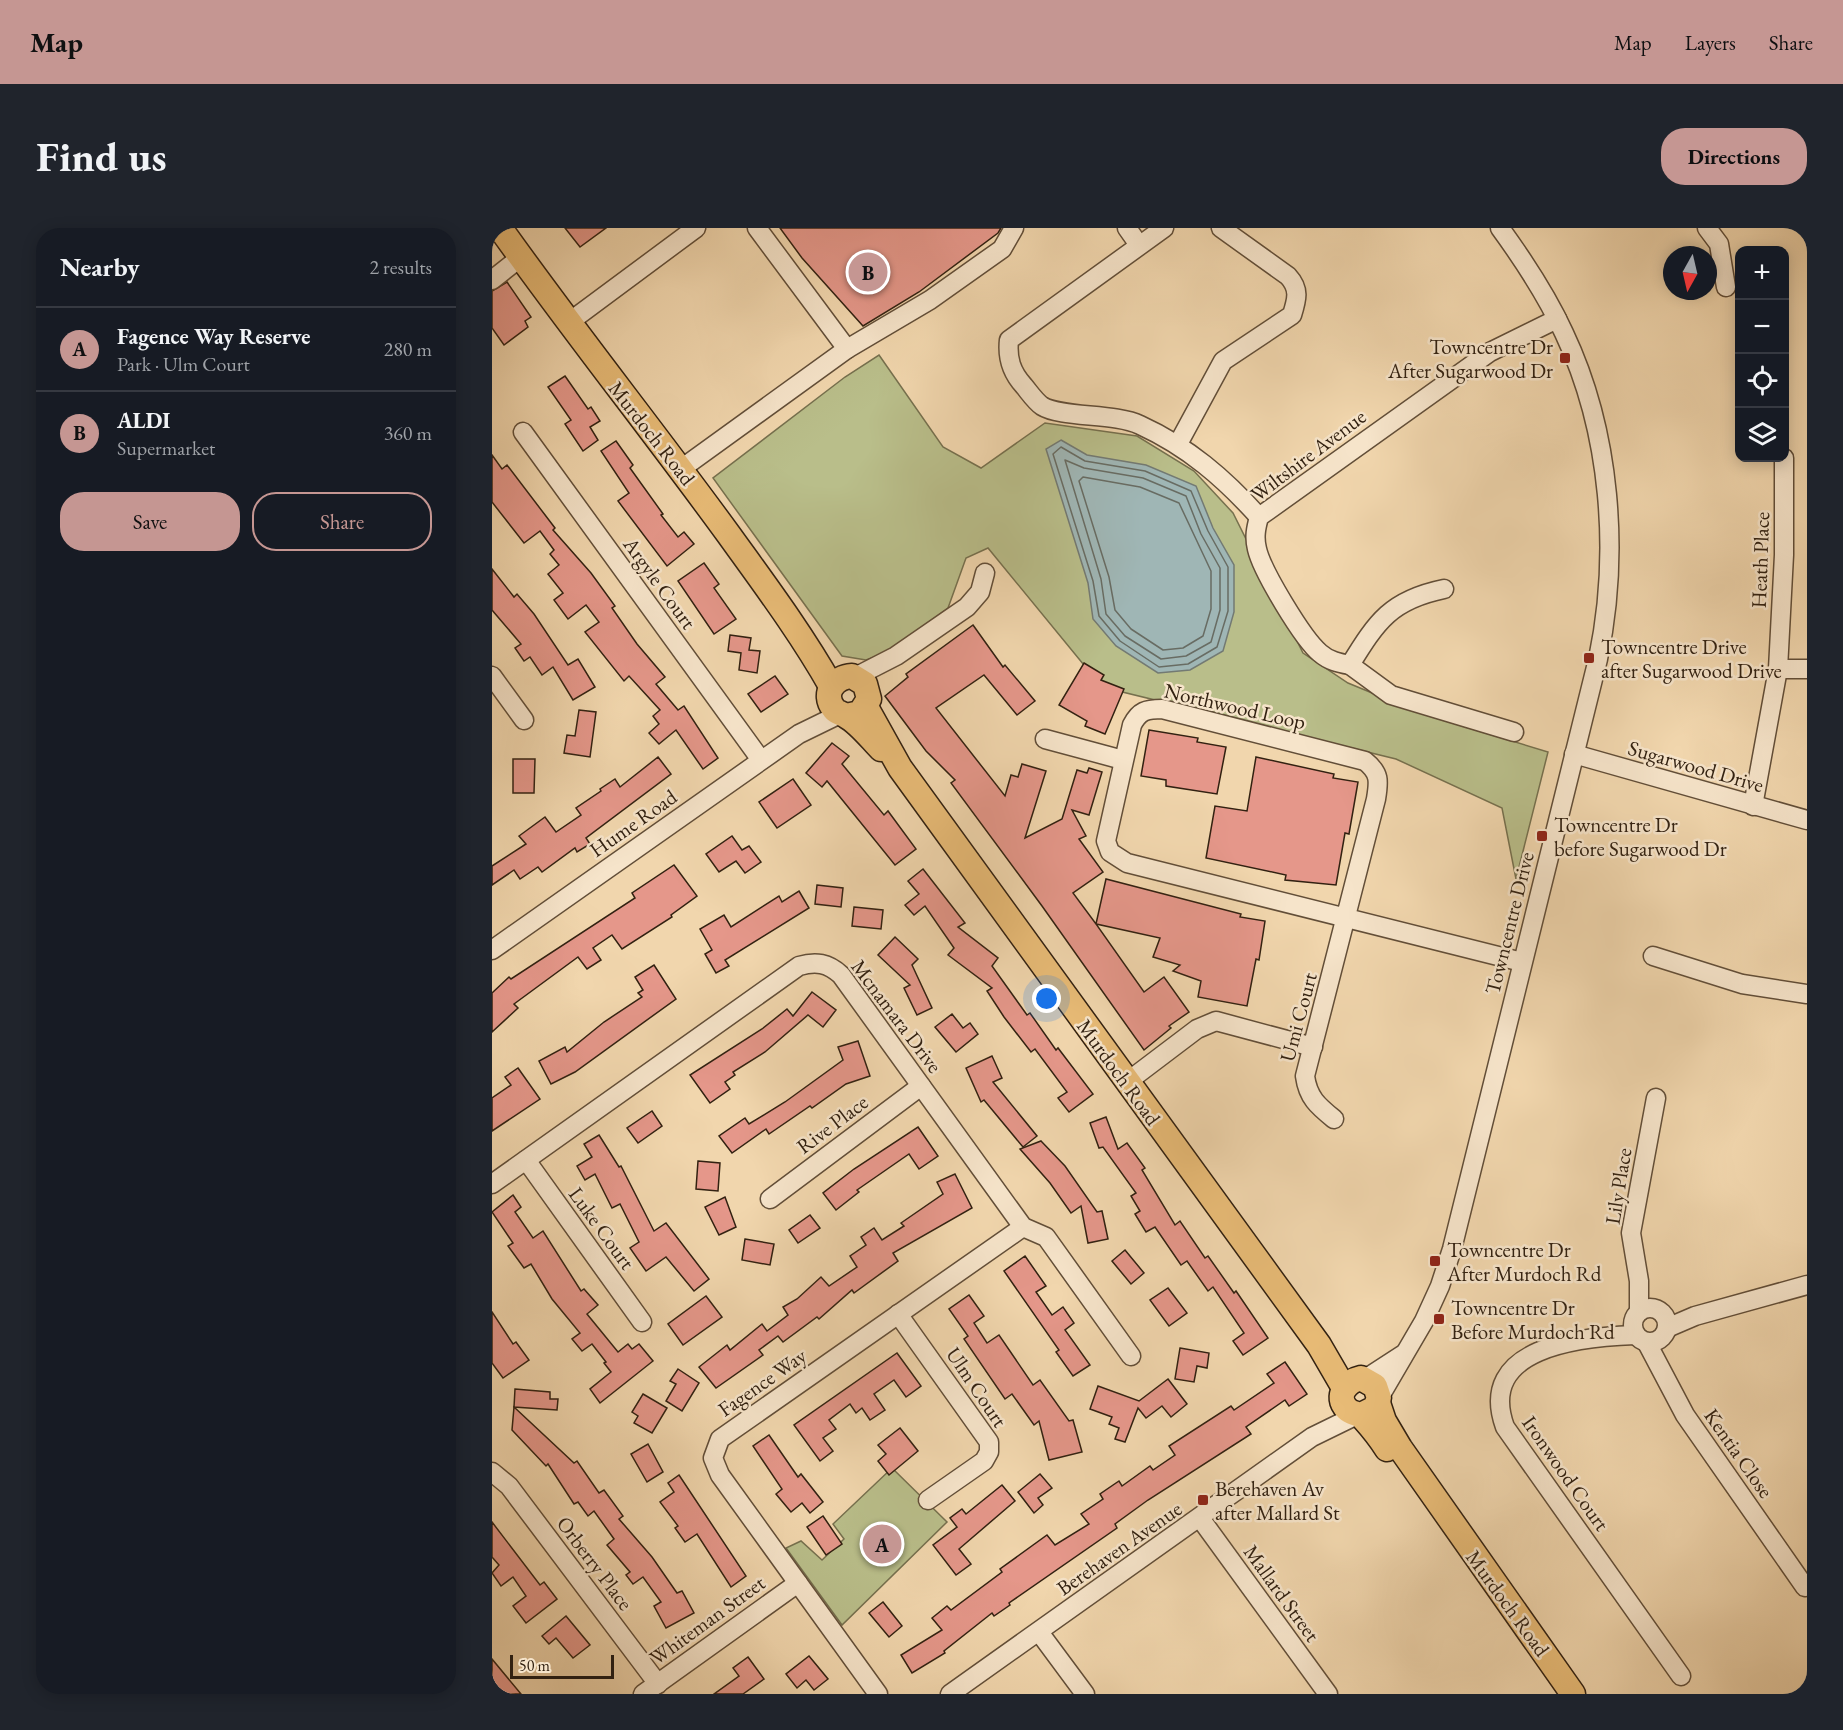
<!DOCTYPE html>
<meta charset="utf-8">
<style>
body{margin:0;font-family:"EB Garamond",serif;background:#20242c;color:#f1f3f6}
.controls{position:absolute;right:18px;top:18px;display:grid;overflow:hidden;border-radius:12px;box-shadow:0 3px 15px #0003}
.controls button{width:54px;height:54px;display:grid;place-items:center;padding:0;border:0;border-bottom:2px solid #363941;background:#171b24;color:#f1f3f6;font:30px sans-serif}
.compass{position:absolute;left:1171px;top:18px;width:54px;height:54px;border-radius:50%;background:#171b24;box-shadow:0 3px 15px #0003;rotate:188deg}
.scale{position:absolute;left:18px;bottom:15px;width:104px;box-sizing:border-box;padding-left:6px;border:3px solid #322111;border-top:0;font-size:16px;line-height:21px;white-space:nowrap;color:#322111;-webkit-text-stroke:4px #f6e4ca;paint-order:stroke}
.you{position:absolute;left:555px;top:771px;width:21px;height:21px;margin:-15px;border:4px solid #fff;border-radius:50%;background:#1a73e8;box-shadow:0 0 0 9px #1a73e833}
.badge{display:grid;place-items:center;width:39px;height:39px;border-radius:50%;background:#c59692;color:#111;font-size:20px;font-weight:700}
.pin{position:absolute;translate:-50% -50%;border:3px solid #fff;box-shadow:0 2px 6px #0006}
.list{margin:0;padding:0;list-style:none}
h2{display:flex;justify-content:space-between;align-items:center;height:78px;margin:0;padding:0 24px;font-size:26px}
h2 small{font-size:20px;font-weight:400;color:#9ea1a6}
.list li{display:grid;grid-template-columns:39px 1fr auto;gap:18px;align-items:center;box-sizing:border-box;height:84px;padding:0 24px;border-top:2px solid #363941}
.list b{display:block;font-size:22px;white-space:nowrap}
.list p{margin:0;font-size:20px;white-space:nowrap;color:#9ea1a6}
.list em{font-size:20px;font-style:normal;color:#9ea1a6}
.actions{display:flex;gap:12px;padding:18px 24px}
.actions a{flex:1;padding:14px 0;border:2px solid #c59692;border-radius:24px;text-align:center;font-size:21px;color:#c59692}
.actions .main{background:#c59692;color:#111}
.icon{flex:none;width:33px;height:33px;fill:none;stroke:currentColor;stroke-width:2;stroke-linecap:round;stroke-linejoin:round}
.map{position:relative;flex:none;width:1315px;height:1466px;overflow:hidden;border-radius:24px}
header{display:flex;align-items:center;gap:36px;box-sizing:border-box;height:84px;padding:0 30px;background:#c59692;color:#111}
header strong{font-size:28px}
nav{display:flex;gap:33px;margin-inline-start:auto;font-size:21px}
.intro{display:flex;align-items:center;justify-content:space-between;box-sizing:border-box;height:144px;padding:0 36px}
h1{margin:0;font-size:42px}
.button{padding:15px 27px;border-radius:24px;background:#c59692;color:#111;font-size:21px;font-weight:700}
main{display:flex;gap:36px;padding:0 36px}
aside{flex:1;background:#171b24;border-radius:24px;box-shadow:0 3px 15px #0003}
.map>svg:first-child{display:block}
</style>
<header>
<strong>Map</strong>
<nav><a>Map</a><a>Layers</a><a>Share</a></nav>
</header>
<div class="intro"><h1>Find us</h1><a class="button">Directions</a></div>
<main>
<aside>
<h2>Nearby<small>2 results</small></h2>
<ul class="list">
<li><span class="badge">A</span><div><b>Fagence Way Reserve</b><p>Park · Ulm Court</p></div><em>280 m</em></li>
<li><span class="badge">B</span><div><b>ALDI</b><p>Supermarket</p></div><em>360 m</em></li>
</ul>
<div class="actions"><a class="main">Save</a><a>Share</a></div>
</aside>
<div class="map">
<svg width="1315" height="1466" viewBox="0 0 1315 1466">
<rect width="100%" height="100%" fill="#f1d6ad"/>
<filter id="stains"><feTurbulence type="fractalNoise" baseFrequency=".00333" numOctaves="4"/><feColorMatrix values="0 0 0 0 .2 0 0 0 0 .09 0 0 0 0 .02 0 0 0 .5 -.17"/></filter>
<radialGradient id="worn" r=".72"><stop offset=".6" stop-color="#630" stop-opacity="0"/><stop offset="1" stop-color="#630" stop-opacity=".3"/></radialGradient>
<g fill="#b9be8a" stroke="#76704e" stroke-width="1.5">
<path d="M387,127L451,219L489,240L553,195L645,208L702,243L741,285L811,425L856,455L931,486L1056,524L1024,651L1010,580L904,531L610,459L496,320L474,330L456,380L394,425L374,432L350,428L221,250L353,149Z"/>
<path d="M400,1240L455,1294L350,1397L294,1320L309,1313L330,1332L352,1311L341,1296Z"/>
</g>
<path fill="#9fb6b5" stroke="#737a73" stroke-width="1.5" d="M569,212L595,227L654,237L704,258L721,300L742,337V384L731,423L698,442L666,445L624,418L601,391L596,355L554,221Z"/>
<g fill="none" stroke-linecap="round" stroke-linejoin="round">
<g stroke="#686c63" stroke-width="1.5">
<path d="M569,219L593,233L653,243L699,263L716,303L736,339V383L725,419L696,436L667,439L628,413L607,388L601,353L561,226Z"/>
<path d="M573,232L592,240L651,250L694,268L709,306L728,340V382L719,414L694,428L669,431L633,408L614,386L609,351Z"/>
<path d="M591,249L648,259L687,275L719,343V381L711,408L691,420L671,422L639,401L623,382L617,349L587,253Z"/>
</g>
</g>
<g fill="#e5978a" stroke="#322111" stroke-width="1.5">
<path d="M73,0H114L88,19Z"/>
<path d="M288,0H509L506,5L427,64L371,98L310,30Z"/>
<path d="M15,54L39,89L33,93L36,99L12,117L0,100V63Z"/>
<path d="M73,148L96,181L99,179L108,193L98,199L106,212L91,223L73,196L79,192L56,159Z"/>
<path d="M124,213L141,237L138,240L171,286L169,287L186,309L192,304L202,316L175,338L126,273L137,265L109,223Z"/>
<path d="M0,227L10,241L15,237L63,300L61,302L99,345L123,378L120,380L145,416L173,449L164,456L186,482L192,478L226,530L211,541L184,502L167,516L157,505L167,496L161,488L168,482L137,448L132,453L93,404L107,394L94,377L76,391L62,372L71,365L56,346L67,337L58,326L62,322L48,303L32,315L0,274Z"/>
<path d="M212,335L227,356L222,360L244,391L222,406L186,353Z"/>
<path d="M0,341L22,369L25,366L42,386L76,437L86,431L103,459L81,472L61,439L50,447L38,429L32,433L23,420L29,416L0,382Z"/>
<path d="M481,397L511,439L513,437L543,473L525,487L492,447L444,480L513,568L519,547L526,549L530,536L554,543L533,610L570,591L585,542L595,545L597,540L610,544L597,587L580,582L594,608L587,611L611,644L581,665L604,696L614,651L749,686L748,689L773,693L767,732L764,731L755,778L706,769L709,753L681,743L688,737L661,729L668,710L604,696L652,764L672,749L697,784L677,798L679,800L652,822L550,678L459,555L463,552L434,523L393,468L416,449L414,446Z"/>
<path d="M238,407L259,410L257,422L268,423L265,445L247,442L249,425L236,423Z"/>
<path d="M592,435L612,447L609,452L632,461L613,506L593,498L595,493L567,477Z"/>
<path d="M283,448L296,466L269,484L256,466Z"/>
<path d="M87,482L104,484L98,529L72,525L75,507L83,508Z"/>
<path d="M657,502L706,510L705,514L734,519L725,566L674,558V552L649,548Z"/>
<path d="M340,515L357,528L350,536L392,587L396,583L424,621L403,637L335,553L330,559L314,545Z"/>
<path d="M166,529L179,546L94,610L98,616L85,624L83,620L50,644L46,639L28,651L22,642L0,657V638L34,616L27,608L53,589L64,604L89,587L84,580L109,563L108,561L123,551L128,559Z"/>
<path d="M764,529L842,546L841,550L866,554L857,606L853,605L844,657L793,652L794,647L714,630L723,578L755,583Z"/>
<path d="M21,531H43L42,565H21Z"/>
<path d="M301,551L319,577L285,600L267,574Z"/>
<path d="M240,608L250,622L257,618L269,634L253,645L244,633L227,644L214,626Z"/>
<path d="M182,637L205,668L179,687L180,689L130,721L120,707L101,720L109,732L95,741L86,729L22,776L26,780L0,804V765L17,749L19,751L143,670L140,665Z"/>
<path d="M431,641L473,695L466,699L506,730L500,738L535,787L538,785L564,822L566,820L601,866L577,884L566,870L575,864L543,821L539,824L512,789L495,763L500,760L456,727L462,720L433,678L422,687L413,677L427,666L416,653Z"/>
<path d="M325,657L351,660L349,679L323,676Z"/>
<path d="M307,663L317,680L233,732L237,738L224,745L213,726L220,722L208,701L232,687L239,699L287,668L290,674Z"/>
<path d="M362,679L391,682L389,701L360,698Z"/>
<path d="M403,709L426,731L420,737L440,780L425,787L412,760L418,757L386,727Z"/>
<path d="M162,737L184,771L83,844L59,856L47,833L73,819L75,824L112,794L150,769L146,765L151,762L143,749Z"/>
<path d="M320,764L344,782L331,799L316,787L273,824L241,844L243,847L233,854L238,861L218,875L198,847L270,801L295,781L301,788Z"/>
<path d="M460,786L471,800L478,795L486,806L464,824L443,799Z"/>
<path d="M366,813L378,848L354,856L320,880L318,878L277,906L274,901L240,925L227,908L253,890L257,896L293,874L351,832L346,819Z"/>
<path d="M500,828L510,850L501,854L545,908L531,919L492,872L489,874L474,840Z"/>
<path d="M26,840L48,871L0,903V870L19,857L13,849Z"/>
<path d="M160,883L170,898L146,915L135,900Z"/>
<path d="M614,889L626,921L635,915L653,940L650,942L683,997L688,993L713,1030L716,1028L742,1065L744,1063L776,1110L751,1127L741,1113L752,1105L721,1059L716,1063L695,1033L689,1037L663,999L654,1004L643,986L648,983L639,968L644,965L611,919L607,920L598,895Z"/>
<path d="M426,899L446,928L427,941L417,926L365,962L367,964L344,982L331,965L362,941Z"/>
<path d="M107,907L127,939L129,938L162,1003L174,995L217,1051L202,1063L174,1029L154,1043L138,1020L147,1014L128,976L120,980L103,946L93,952L85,938L100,929L92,916Z"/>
<path d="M549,913L573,938L605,984L610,983L616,1011L596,1015L589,978L579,985L558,955L528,921Z"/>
<path d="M206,933L228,935L226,963L204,961Z"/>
<path d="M463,946L480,980L401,1025L406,1033L362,1065L360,1062L327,1091L325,1089L291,1114L286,1108L267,1122L271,1127L224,1160L207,1139L235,1117L238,1122L270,1096L275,1103L296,1087L291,1079L305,1071L329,1049L337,1058L365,1039L358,1028L374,1017L369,1009L382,1000L390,1012L412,998L409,995L451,966L445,954Z"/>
<path d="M21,967L29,979L23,984L41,1010L51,1003L89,1063L92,1061L106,1077L95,1086L126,1124L136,1116L140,1121L147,1116L161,1133L108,1175L98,1161L119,1144L112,1135L114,1134L100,1116L90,1123L80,1111L88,1105L60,1071L39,1036L32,1040L16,1018L21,1015L0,984Z"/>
<path d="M233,969L244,999L227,1007L213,979Z"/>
<path d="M318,987L328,1000L306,1015L297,1002Z"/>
<path d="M253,1011L282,1016L278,1037L250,1032Z"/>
<path d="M633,1022L652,1045L639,1056L620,1033Z"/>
<path d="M533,1028L554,1058L544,1064L560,1087L571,1079L582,1095L573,1102L598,1137L581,1148L564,1124L567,1122L512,1043Z"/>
<path d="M676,1060L695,1085L677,1098L658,1072Z"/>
<path d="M477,1067L492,1088L482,1095L495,1115L507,1107L541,1157L548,1152L577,1193L581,1192L590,1224L557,1232L547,1193L542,1197L520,1166L513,1171L472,1111L476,1108L457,1081Z"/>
<path d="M214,1068L230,1089L191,1117L176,1096Z"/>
<path d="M0,1084L21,1116L24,1114L37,1132L11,1150L0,1135Z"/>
<path d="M688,1120L717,1125L715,1140L705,1138L702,1154L683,1151Z"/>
<path d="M405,1125L429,1158L414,1169L402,1152L382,1166L393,1182L378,1192L370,1180L364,1185L358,1176L337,1192L344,1201L331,1210L341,1223L328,1233L302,1197Z"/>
<path d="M793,1134L815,1166L797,1178L793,1172L754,1199L759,1206L656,1272L623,1296L625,1300L517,1375L518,1377L502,1388L500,1385L452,1423L453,1425L420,1445L409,1427L450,1402L440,1390L455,1378L459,1382L510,1344L508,1341L555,1307L563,1317L597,1296L589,1286L611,1271L608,1266L627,1253L630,1258L658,1238L661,1242L683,1227L677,1218L739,1178L742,1182L782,1155L775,1146Z"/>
<path d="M186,1141L207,1155L190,1183L174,1173L184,1156L178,1153Z"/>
<path d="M676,1151L695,1176L679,1189L670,1178L654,1190L646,1180L633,1214L623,1211L627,1200L617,1196L620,1189L598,1181L606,1158L647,1173Z"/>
<path d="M23,1161L58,1164V1171H66L65,1182L22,1179Z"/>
<path d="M151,1166L175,1180L160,1205L142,1195L146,1188L140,1184Z"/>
<path d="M22,1179L82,1235L85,1233L107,1265L112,1262L131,1288L127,1291L160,1329L185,1365L190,1363L202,1385L174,1400L162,1378L169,1374L151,1349L141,1356L134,1347L138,1344L115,1317L122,1311L102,1283L96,1288L86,1274L82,1276L56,1236L54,1238L20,1202Z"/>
<path d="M408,1200L426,1223L397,1247L386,1233L394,1226L386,1217Z"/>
<path d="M277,1207L306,1249L309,1246L331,1274L318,1285L310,1275L299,1284L284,1266L290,1261L261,1218Z"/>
<path d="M156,1216L171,1244L155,1254L139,1226Z"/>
<path d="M548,1246L560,1260L546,1270L551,1277L542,1285L526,1264Z"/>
<path d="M187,1247L254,1348L239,1359L205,1306L193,1314L183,1300L186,1298L168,1274L182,1264L176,1255Z"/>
<path d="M510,1257L523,1273L467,1321L479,1336L464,1347L441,1317L465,1299L458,1290L470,1281L474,1286Z"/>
<path d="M331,1288L350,1316L334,1327L315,1299Z"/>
<path d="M0,1294L48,1357L52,1354L65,1371L34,1395L21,1378L34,1368L21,1349L9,1358L0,1345L7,1337L0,1329Z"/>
<path d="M391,1374L410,1398L397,1409L377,1385Z"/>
<path d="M74,1388L98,1417L81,1430L64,1410L57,1416L50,1408Z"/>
<path d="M317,1428L336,1451L322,1462L314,1452L305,1460L294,1446Z"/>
<path d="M256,1429L272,1451L251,1466H222L247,1448L241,1440Z"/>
<path d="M0,1431L29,1466H0Z"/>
</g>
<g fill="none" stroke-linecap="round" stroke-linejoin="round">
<g stroke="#624e38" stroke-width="21">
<g id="minor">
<path d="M265,0L355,121"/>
<path d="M635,0L647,17"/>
<path d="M672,0L517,112C515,130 519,144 532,158C537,164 543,173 550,178C569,190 623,185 648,197C696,219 732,250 767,289"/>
<path d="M1215,0L1227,16L1234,59"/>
<path d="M0,52L29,29"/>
<path d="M76,95L204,0"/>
<path d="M31,204L269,532"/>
<path d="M686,216L731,133L800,87C805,71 808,61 796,48L729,0"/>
<path d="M189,241L355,121L438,72L510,21L522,0"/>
<path d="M952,361C899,372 885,393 858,437C847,435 837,433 828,425C811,411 770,343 765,321C762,309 764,300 767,289L998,124L1065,91"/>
<path d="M858,437L899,467L1022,504"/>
<path d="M1286,441H1315"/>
<path d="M0,448L32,492"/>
<path d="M363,449L404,428L475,379L488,364L493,345"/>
<path d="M553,511L631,532"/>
<path d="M1082,526L1315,592"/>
<path d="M1261,578L1286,441L1292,327V230"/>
<path d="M0,722L307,506L348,486"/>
<path d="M1161,728L1250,756L1315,766"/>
<path d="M635,854L705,801L724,793L821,819"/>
<path d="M842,891C826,878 816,870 813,848L884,571C887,553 888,545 873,533L670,481C654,481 647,483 640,497L614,613L618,624L635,635L1030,734"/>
<path d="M34,932L150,1094"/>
<path d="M0,956L307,738C324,733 336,735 349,747L531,999L554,1009L639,1128"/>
<path d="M278,971L429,858"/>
<circle cx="1158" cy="1097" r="17"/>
<path d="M1147,1084V1053L1139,1005L1164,870"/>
<path d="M406,1086L497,1214V1224L492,1233L436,1272"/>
<path d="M1175,1100L1203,1088L1315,1057"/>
<path d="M1143,1107C1088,1109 984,1119 1013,1199L1189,1448"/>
<path d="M1155,1115L1193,1187L1313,1359"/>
<path d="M873,1151L910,1127"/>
<path d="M887,1170L932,1093L948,1058L960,1021L1106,431C1128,326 1119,204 1072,105C1055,68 1032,33 1008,0"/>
<path d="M0,1244L17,1258L166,1456"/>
<path d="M708,1290L836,1466"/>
<path d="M547,1404L593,1466"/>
<path d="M151,1466L306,1355"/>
<path d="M386,1466L228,1247L221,1230L228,1211L531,999"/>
<path d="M458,1466L820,1209L865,1187"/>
</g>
</g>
<g stroke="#322111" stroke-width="27">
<g id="major">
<path d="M8,0C82,104 162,204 237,307C273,357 309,405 339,458"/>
<path d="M374,479L408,540L827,1117L852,1160"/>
<path d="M354,488L368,485L377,471L373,456L360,448C343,449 329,465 342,481C345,485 350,485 354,488C367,495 379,511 389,521"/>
<path d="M886,1175L892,1193L908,1220L1081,1466"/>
<path d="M869,1187L883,1180L887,1170L883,1158L869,1150C855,1153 842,1168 855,1181C860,1186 867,1185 871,1190C880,1200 888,1210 895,1221"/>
</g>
</g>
<use href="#minor" stroke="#f6e4ca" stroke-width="18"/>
<use href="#major" stroke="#e8bb76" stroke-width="24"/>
</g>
<g fill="#8f2418" stroke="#f6e4ca" stroke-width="2">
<rect x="1067" y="124" width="12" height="12" rx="3"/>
<rect x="1091" y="424" width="12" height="12" rx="3"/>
<rect x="1044" y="602" width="12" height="12" rx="3"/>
<rect x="937" y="1027" width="12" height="12" rx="3"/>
<rect x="941" y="1085" width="12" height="12" rx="3"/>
<rect x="705" y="1266" width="12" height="12" rx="3"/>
</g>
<g text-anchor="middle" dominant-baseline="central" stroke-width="5" stroke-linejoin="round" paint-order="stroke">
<g font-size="21" fill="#322111" stroke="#f6e4ca" text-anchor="start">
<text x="1061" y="118" text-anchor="end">Towncentre Dr<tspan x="1061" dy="24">After Sugarwood Dr</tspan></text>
<text x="1109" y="418">Towncentre Drive<tspan x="1109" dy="24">after Sugarwood Drive</tspan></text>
<text x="1062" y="596">Towncentre Dr<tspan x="1062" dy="24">before Sugarwood Dr</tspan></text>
<text x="955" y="1021">Towncentre Dr<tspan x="955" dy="24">After Murdoch Rd</tspan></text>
<text x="959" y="1079">Towncentre Dr<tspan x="959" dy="24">Before Murdoch Rd</tspan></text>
<text x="723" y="1260">Berehaven Av<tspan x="723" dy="24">after Mallard St</tspan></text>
</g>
<g font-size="21" fill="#322111" stroke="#f6e4ca">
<text transform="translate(160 205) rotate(52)">Murdoch Road</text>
<text transform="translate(816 227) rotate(-37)">Wiltshire Avenue</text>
<text transform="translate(1268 332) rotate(-88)">Heath Place</text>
<text transform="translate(168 355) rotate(54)">Argyle Court</text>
<text transform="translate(743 478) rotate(13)">Northwood Loop</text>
<text transform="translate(1204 538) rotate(16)">Sugarwood Drive</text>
<text transform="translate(141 595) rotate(-35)">Hume Road</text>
<text transform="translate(1017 695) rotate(-76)">Towncentre Drive</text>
<text transform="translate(405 788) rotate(53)">Mcnamara Drive</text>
<text transform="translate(806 789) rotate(-75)">Umi Court</text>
<text transform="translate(627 844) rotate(54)">Murdoch Road</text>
<text transform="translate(340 896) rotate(-37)">Rive Place</text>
<text transform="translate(1126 958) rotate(-81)">Lily Place</text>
<text transform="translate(110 1000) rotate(54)">Luke Court</text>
<text transform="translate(270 1154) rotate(-35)">Fagence Way</text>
<text transform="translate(485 1159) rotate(56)">Ulm Court</text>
<text transform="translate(1247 1225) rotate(55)">Kentia Close</text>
<text transform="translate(1074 1245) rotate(55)">Ironwood Court</text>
<text transform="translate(627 1320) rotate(-35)">Berehaven Avenue</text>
<text transform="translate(103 1335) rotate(53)">Orberry Place</text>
<text transform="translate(790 1365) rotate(54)">Mallard Street</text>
<text transform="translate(1016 1375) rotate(54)">Murdoch Road</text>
<text transform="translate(215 1392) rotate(-36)">Whiteman Street</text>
</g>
</g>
<rect width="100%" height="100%" filter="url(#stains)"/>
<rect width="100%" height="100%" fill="url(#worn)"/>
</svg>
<div class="controls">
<button>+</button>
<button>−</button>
<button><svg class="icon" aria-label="locate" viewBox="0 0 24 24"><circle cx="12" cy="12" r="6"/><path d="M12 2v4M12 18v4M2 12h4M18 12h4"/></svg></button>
<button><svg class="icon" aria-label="layers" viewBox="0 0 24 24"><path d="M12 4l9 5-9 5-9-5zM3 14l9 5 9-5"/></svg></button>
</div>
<svg class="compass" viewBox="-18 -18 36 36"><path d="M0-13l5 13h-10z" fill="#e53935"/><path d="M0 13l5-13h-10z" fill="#9ea1a6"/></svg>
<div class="scale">50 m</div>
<div class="you"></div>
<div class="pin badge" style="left:390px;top:1316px">A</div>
<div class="pin badge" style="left:376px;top:44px">B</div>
</div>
</main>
